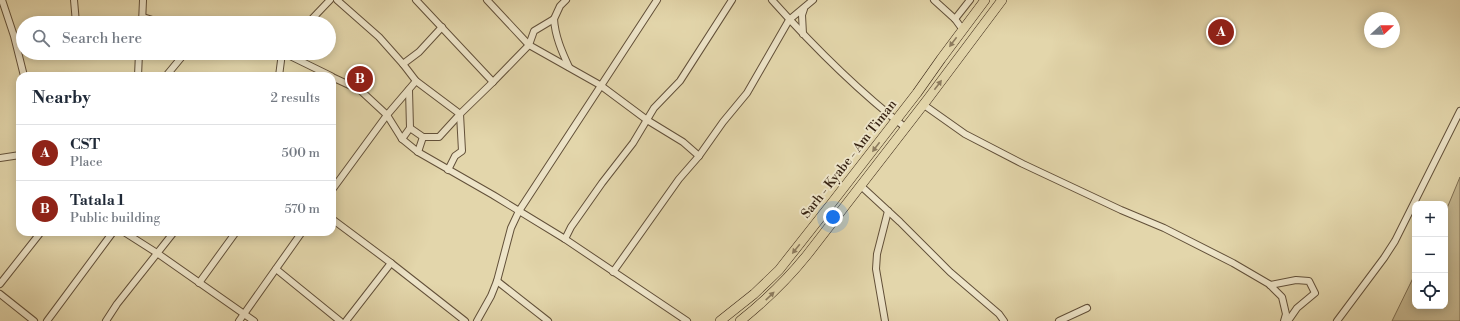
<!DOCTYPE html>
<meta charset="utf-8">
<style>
body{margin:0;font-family:"Libre Bodoni",serif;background:#f6f6f7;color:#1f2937}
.controls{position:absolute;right:12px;bottom:12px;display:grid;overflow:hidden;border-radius:8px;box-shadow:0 2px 10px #0003}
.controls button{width:36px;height:36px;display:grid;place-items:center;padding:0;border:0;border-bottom:1px solid #e0e1e3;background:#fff;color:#1f2937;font:20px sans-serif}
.compass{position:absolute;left:1364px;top:12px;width:36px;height:36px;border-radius:50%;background:#fff;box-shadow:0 2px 10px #0003;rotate:69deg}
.you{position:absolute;left:833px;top:217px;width:14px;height:14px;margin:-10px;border:3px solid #fff;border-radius:50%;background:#1a73e8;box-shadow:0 0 0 6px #1a73e833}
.badge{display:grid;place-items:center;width:26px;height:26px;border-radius:50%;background:#8f2418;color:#fff;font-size:13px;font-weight:700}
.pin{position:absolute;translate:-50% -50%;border:2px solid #fff;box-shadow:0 1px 4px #0006}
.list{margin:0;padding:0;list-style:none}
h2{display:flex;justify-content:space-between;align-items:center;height:52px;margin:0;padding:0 16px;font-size:17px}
h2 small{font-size:13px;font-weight:400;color:#747a83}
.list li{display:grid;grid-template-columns:26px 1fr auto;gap:12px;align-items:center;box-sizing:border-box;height:56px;padding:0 16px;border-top:1px solid #e0e1e3}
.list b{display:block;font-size:15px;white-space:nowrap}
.list p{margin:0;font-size:13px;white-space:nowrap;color:#747a83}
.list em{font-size:13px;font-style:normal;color:#747a83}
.icon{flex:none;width:22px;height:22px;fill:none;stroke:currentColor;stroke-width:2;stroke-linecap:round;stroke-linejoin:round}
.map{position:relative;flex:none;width:1460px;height:321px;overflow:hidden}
.search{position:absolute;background:#fff;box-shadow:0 2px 10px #0003;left:16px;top:16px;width:320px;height:44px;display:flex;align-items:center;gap:10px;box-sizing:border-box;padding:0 14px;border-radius:22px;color:#747a83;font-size:15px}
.panel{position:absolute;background:#fff;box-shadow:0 2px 10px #0003;left:16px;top:72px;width:320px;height:164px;border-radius:12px}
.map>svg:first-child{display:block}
</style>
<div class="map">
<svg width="1460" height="321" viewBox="0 0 1460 321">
<rect width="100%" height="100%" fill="#e3d6ab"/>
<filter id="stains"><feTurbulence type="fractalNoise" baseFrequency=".005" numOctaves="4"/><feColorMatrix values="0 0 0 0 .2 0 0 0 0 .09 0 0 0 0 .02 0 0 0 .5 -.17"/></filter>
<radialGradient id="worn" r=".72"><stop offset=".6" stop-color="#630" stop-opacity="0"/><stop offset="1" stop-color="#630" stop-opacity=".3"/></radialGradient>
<path fill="#c6b891" stroke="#7e6e52" d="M1460,177V321H1392L1415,274V306H1445V213Z"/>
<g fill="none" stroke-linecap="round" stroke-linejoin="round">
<g stroke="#625039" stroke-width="8">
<g id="minor">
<path d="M2,0L14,36L24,76"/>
<path d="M74,0L76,23"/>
<path d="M337,0L379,37L403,64"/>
<path d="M416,0L493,82"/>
<path d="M487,0L529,45L600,85L647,120L683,142L699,156"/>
<path d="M772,0C813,46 857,90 906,128"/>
<path d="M934,0L955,19L963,30"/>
<path d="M143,17L162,23"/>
<path d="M554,19C555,36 562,52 569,67"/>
<path d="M955,19L970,0"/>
<path d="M142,23L143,0"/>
<path d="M308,23L330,0"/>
<path d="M442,27L419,52L403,64L416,81L460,114"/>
<path d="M803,34L802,15L804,9"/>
<path d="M284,53L331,76"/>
<path d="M138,76L139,53"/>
<path d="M166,76L185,53"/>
<path d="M279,76L282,53"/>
<path d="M332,77L360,90L387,115L402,139L418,152L493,195L565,239L687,321"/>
<path d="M924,105L965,134L1023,164L1121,210L1164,228L1233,263L1269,284L1282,297L1286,314L1284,321"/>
<path d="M410,128L423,137H439L460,114L493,82L529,45L534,31L554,19L560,6L566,0"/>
<path d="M402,139L410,128L409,90"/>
<path d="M418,152L423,137"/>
<path d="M0,158L20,155"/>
<path d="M448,170L455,156L462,151L460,114"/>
<path d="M861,186L900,222L950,272L999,314L1004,321"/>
<path d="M332,190L387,115L416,81"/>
<path d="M332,219L391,263L465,321"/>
<path d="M124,232L157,253L254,321"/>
<path d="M565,239L571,227L602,183L633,143L654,108L680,81L732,0"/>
<path d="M276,269L340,321"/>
<path d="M613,272L679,179L699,156L723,122L747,93L789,20L813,0"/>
<path d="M497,281L548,321"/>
<path d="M199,283L236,232"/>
<path d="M0,284L41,232"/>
<path d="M1270,285L1296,280L1309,281L1315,293L1297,308L1288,321"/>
<path d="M0,294L34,321"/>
<path d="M47,321L113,232"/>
<path d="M106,321L117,304L174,232"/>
<path d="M239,321L302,232"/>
<path d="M346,321L391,263"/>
<path d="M477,321L491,296L497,281L511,228L519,211L657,0"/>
<path d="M885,321L876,269L877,254L888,211"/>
<path d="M1059,321L1087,308"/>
<path d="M1337,321L1384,258L1395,241L1460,111"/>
</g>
</g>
<g stroke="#372313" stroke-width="10">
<g id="highway">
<path d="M720,321L754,294L779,270L831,204L917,93L941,59L985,0"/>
<path d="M740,321C765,301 787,280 807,255L927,100L1002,0"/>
</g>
</g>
<use href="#minor" stroke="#ede4c8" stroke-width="6"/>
<use href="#highway" stroke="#e3d6ab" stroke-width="9"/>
</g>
<defs><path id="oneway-solid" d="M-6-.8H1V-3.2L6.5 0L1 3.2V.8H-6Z"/></defs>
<g fill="#8d7c5f">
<use href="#oneway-solid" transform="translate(953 42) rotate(127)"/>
<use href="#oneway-solid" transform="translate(938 85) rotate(-53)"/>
<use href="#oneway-solid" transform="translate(876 147) rotate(127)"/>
<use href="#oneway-solid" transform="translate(796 249) rotate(129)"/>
<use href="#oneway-solid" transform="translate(770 296) rotate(-44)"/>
</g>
<g text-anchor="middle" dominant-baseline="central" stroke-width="4" stroke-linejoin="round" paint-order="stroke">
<g font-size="13" fill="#372313" stroke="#ede4c8">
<text transform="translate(849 159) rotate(-52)">Sarh - Kyabe - Am Timan</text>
</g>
</g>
<rect width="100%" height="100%" filter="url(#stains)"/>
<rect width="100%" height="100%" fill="url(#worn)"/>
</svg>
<div class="controls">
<button>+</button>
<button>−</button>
<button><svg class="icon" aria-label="locate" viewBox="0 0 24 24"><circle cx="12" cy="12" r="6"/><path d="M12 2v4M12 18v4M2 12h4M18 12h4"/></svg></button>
</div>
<svg class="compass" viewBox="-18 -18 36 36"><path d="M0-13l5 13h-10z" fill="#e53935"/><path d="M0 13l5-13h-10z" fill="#747a83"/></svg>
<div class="you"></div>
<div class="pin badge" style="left:1221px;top:32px">A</div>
<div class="pin badge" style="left:360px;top:79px">B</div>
<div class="search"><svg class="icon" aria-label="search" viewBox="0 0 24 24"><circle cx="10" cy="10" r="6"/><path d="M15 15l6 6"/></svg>Search here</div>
<section class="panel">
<h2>Nearby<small>2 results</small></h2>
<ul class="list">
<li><span class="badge">A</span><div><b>CST</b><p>Place</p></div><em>500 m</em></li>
<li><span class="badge">B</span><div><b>Tatala 1</b><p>Public building</p></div><em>570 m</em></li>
</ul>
</section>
</div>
